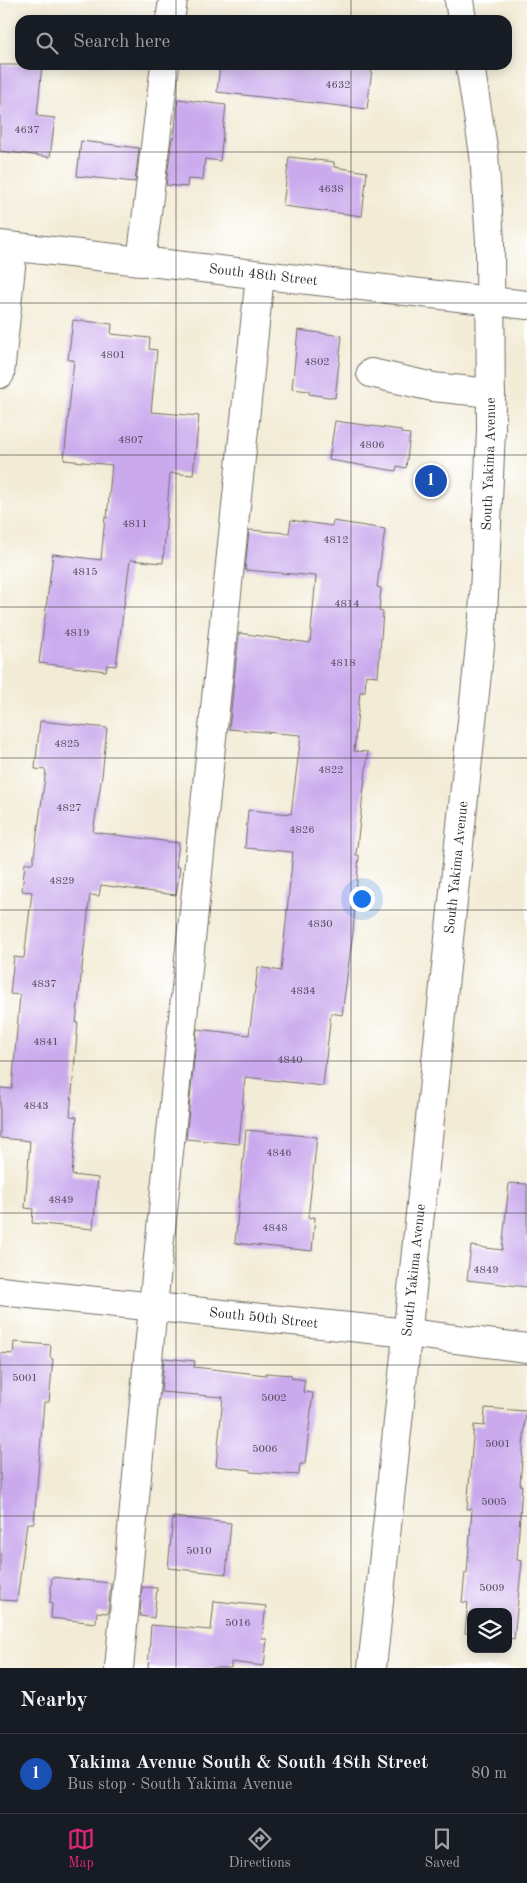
<!DOCTYPE html>
<meta charset="utf-8">
<style>
body{margin:0;font-family:"Old Standard TT",serif;background:#20242c;color:#f1f3f6}
.controls{position:absolute;right:15px;bottom:15px;display:grid;overflow:hidden;border-radius:10px;box-shadow:0 2px 12px #0003}
.controls button{width:45px;height:45px;display:grid;place-items:center;padding:0;border:0;border-bottom:1px solid #363941;background:#171b24;color:#f1f3f6;font:25px sans-serif}
.you{position:absolute;left:361px;top:898px;width:18px;height:18px;margin:-12px;border:4px solid #fff;border-radius:50%;background:#1a73e8;box-shadow:0 0 0 8px #1a73e833}
.badge{display:grid;place-items:center;width:32px;height:32px;border-radius:50%;background:#db2777;color:#fff;font-size:16px;font-weight:700}
.pin{position:absolute;translate:-50% -50%;border:2px solid #fff;box-shadow:0 1px 5px #0006}
.list{margin:0;padding:0;list-style:none}
h2{display:flex;justify-content:space-between;align-items:center;height:65px;margin:0;padding:0 20px;font-size:21px}
h2 small{font-size:16px;font-weight:400;color:#9ea1a6}
.list li{display:grid;grid-template-columns:32px 1fr auto;gap:15px;align-items:center;box-sizing:border-box;height:80px;padding:0 20px;border-top:1px solid #363941}
.list b{display:block;font-size:19px;white-space:nowrap}
.list p{margin:0;font-size:16px;white-space:nowrap;color:#9ea1a6}
.list em{font-size:16px;font-style:normal;color:#9ea1a6}
.icon{flex:none;width:28px;height:28px;fill:none;stroke:currentColor;stroke-width:2;stroke-linecap:round;stroke-linejoin:round}
.map{position:relative;flex:none;width:527px;height:1668px;overflow:hidden}
.search{position:absolute;background:#171b24;box-shadow:0 2px 12px #0003;left:15px;right:15px;top:15px;height:55px;display:flex;align-items:center;gap:12px;box-sizing:border-box;padding:0 18px;border-radius:15px;color:#9ea1a6;font-size:19px}
.sheet{height:145px;background:#171b24}
nav{display:flex;justify-content:space-around;align-items:center;box-sizing:border-box;height:70px;border-top:1px solid #363941;background:#171b24;font-size:14px;color:#9ea1a6}
nav a{display:grid;justify-items:center;gap:2px}
nav .on{color:#db2777}
.map>svg:first-child{display:block}
</style>
<div class="map">
<svg width="527" height="1668" viewBox="0 0 527 1668">
<rect width="100%" height="100%" fill="#fff"/>
<filter id="ink" filterUnits="userSpaceOnUse"><feTurbulence type="fractalNoise" baseFrequency=".02" numOctaves="2"/><feDisplacementMap in="SourceGraphic" scale="10" xChannelSelector="R" yChannelSelector="G"/><feConvolveMatrix kernelMatrix="1 2 1 2 8 2 1 2 1" color-interpolation-filters="sRGB"/></filter>
<filter id="wash" filterUnits="userSpaceOnUse"><feTurbulence type="fractalNoise" baseFrequency=".0096" numOctaves="4" result="noise"/><feDisplacementMap in="SourceGraphic" scale="20" xChannelSelector="R" yChannelSelector="G"/><feGaussianBlur stdDeviation="1.12" result="paint"/><feColorMatrix in="noise" values="0 0 0 0 0 0 0 0 0 0 0 0 0 0 0 0 0 1.4 0 .05"/><feComposite in="paint" operator="in"/></filter>
<g filter="url(#wash)">
<rect width="100%" height="100%" fill="#f2ebd5"/>
<g id="blocks">
<g fill="#caaaed">
<path d="M0,65H42L37,116L55,118L50,157L0,151Z"/>
<path d="M220,65H336L372,69L367,109L217,92Z"/>
<path d="M178,99L226,105L220,161L205,159L203,180L188,179L187,187L166,185L172,138H174Z"/>
<path d="M81,141L139,148L135,182L77,176Z"/>
<path d="M289,157L334,162V167L367,172L362,216L283,206Z"/>
<path d="M73,320L112,324L111,334L150,338L149,349L157,350L151,412L199,416L193,475L170,473L163,563L130,560L116,666L107,665L106,671L39,663L53,554L101,560L105,517L107,518L112,465L64,460L74,360H68Z"/>
<path d="M298,330L342,336L335,398L309,394V391L292,389Z"/>
<path d="M335,421L401,430V433L410,434L406,468L397,466L396,471L329,460Z"/>
<path d="M291,520L332,526L333,521L385,529L377,587L381,588L379,611L383,612L378,676L366,675L365,692H360L354,751L368,752L356,855H359L353,932L342,1015L331,1013L323,1086L245,1077L239,1144L186,1139L197,1029L249,1035L258,967L281,971L293,852L245,848L248,810L291,814L301,735L229,729L239,633L310,643L316,576L245,570L249,530L289,533Z"/>
<path d="M40,721L107,728L102,776L93,832L179,843L176,867H180L176,895L101,885L99,896L90,895L76,1023H78L70,1116L77,1117L72,1175L98,1178L93,1229L32,1223L33,1209L25,1208L30,1141L0,1138V1088L12,1089L20,995L10,994L14,957L24,958L32,892L22,891L25,863H33L46,770L35,769Z"/>
<path d="M246,1130L317,1137L308,1218L315,1217L312,1251L235,1243Z"/>
<path d="M509,1183L527,1184V1287L467,1280L471,1246L502,1250Z"/>
<path d="M14,1342L51,1345L50,1358L53,1359L49,1402H44L34,1523H27L17,1601L0,1600V1353L13,1354Z"/>
<path d="M164,1358L195,1361L194,1367L266,1375V1373L292,1375L291,1378L305,1380L303,1392L313,1393L305,1464H300L299,1475L250,1472V1470L216,1466L223,1397L161,1392Z"/>
<path d="M485,1408L526,1411L520,1485H522L517,1560L522,1561L514,1639L508,1638V1612H471V1634L465,1633L468,1603L462,1602L465,1573H467L472,1509H467L474,1425L484,1426Z"/>
<path d="M173,1517L231,1523L226,1574L168,1568Z"/>
<path d="M52,1577L111,1583L108,1613L97,1612L96,1623L51,1618L52,1603H50Z"/>
<path d="M142,1587L157,1588L154,1618L140,1616Z"/>
<path d="M214,1601L266,1606L262,1639H267L264,1666L231,1662V1668H148L151,1625L211,1630Z"/>
</g>
</g>
</g>
<g filter="url(#ink)">
<use href="#blocks" fill-opacity="0" stroke="#716e66" stroke-width="1"/>
<g fill="none" stroke-linecap="round" stroke-linejoin="round">
<g stroke="#716e66" stroke-width="30">
<g id="minor">
<path d="M170,20L173,0"/>
<path d="M141,262L165,65"/>
<path d="M371,373L433,387L491,393"/>
<path d="M0,374L13,247"/>
<path id="s1" d="M0,1291L408,1333L527,1348"/>
<path d="M119,1668L153,1306L260,275"/>
</g>
</g>
<g stroke="#716e66" stroke-width="30">
<g id="major">
<path d="M459,0L462,20"/>
<path id="s2" d="M0,245L527,305"/>
<path id="s3" d="M372,1668L483,617L491,430L490,241L484,154L470,65"/>
</g>
</g>
<use href="#minor" stroke="#fff" stroke-width="28"/>
<use href="#major" stroke="#fff" stroke-width="28"/>
</g>
</g>
<path fill="none" stroke="#2b2b2b" stroke-width="1" stroke-opacity="0.55" d="M176,0V20M351,0V20M176,65V1668M351,65V1668M0,152H527M0,303H527M0,455H527M0,607H527M0,758H527M0,910H527M0,1061H527M0,1213H527M0,1365H527M0,1516H527"/>
<g text-anchor="middle" dominant-baseline="central" stroke-width="4.5" stroke-linejoin="round" paint-order="stroke">
<g font-size="11" fill="#534b5c">
<text x="338" y="85">4632</text>
<text x="27" y="130">4637</text>
<text x="331" y="189">4638</text>
<text x="113" y="355">4801</text>
<text x="317" y="362">4802</text>
<text x="131" y="440">4807</text>
<text x="372" y="445">4806</text>
<text x="135" y="524">4811</text>
<text x="336" y="540">4812</text>
<text x="85" y="572">4815</text>
<text x="347" y="604">4814</text>
<text x="77" y="633">4819</text>
<text x="343" y="663">4818</text>
<text x="67" y="744">4825</text>
<text x="331" y="770">4822</text>
<text x="69" y="808">4827</text>
<text x="302" y="830">4826</text>
<text x="62" y="881">4829</text>
<text x="320" y="924">4830</text>
<text x="44" y="984">4837</text>
<text x="303" y="991">4834</text>
<text x="46" y="1042">4841</text>
<text x="290" y="1060">4840</text>
<text x="36" y="1106">4843</text>
<text x="279" y="1153">4846</text>
<text x="61" y="1200">4849</text>
<text x="275" y="1228">4848</text>
<text x="486" y="1270">4849</text>
<text x="25" y="1378">5001</text>
<text x="274" y="1398">5002</text>
<text x="498" y="1444">5001</text>
<text x="265" y="1449">5006</text>
<text x="494" y="1502">5005</text>
<text x="199" y="1551">5010</text>
<text x="492" y="1588">5009</text>
<text x="238" y="1623">5016</text>
</g>
<g font-size="14" fill="#2b2b2b" stroke="#fff">
<text stroke="none"><textPath href="#s2" startOffset="265">South 48th Street</textPath></text>
<text stroke="none"><textPath href="#s3" startOffset="1210">South Yakima Avenue</textPath></text>
<text stroke="none"><textPath href="#s3" startOffset="805">South Yakima Avenue</textPath></text>
<text stroke="none"><textPath href="#s3" startOffset="400">South Yakima Avenue</textPath></text>
<text stroke="none"><textPath href="#s1" startOffset="265">South 50th Street</textPath></text>
</g>
</g>
</svg>
<div class="controls">
<button><svg class="icon" aria-label="layers" viewBox="0 0 24 24"><path d="M12 4l9 5-9 5-9-5zM3 14l9 5 9-5"/></svg></button>
</div>
<div class="you"></div>
<div class="pin badge" style="left:431px;top:481px;background:#1a4fb4">1</div>
<div class="search"><svg class="icon" aria-label="search" viewBox="0 0 24 24"><circle cx="10" cy="10" r="6"/><path d="M15 15l6 6"/></svg>Search here</div>
</div>
<section class="sheet">
<h2>Nearby<small></small></h2>
<ul class="list">
<li><span class="badge" style="background:#1a4fb4">1</span><div><b>Yakima Avenue South &amp; South 48th Street</b><p>Bus stop · South Yakima Avenue</p></div><em>80 m</em></li>
</ul>
</section>
<nav>
<a class="on"><svg class="icon" aria-label="map" viewBox="0 0 24 24"><path d="M3 6l6-2 6 2 6-2v14l-6 2-6-2-6 2zM9 4v14M15 6v14"/></svg>Map</a>
<a><svg class="icon" aria-label="directions" viewBox="0 0 24 24"><path d="M12 3l9 9-9 9-9-9zM9 14v-3h6M13 9l2 2-2 2"/></svg>Directions</a>
<a><svg class="icon" aria-label="saved" viewBox="0 0 24 24"><path d="M7 4h10v16l-5-4-5 4z"/></svg>Saved</a>
</nav>
